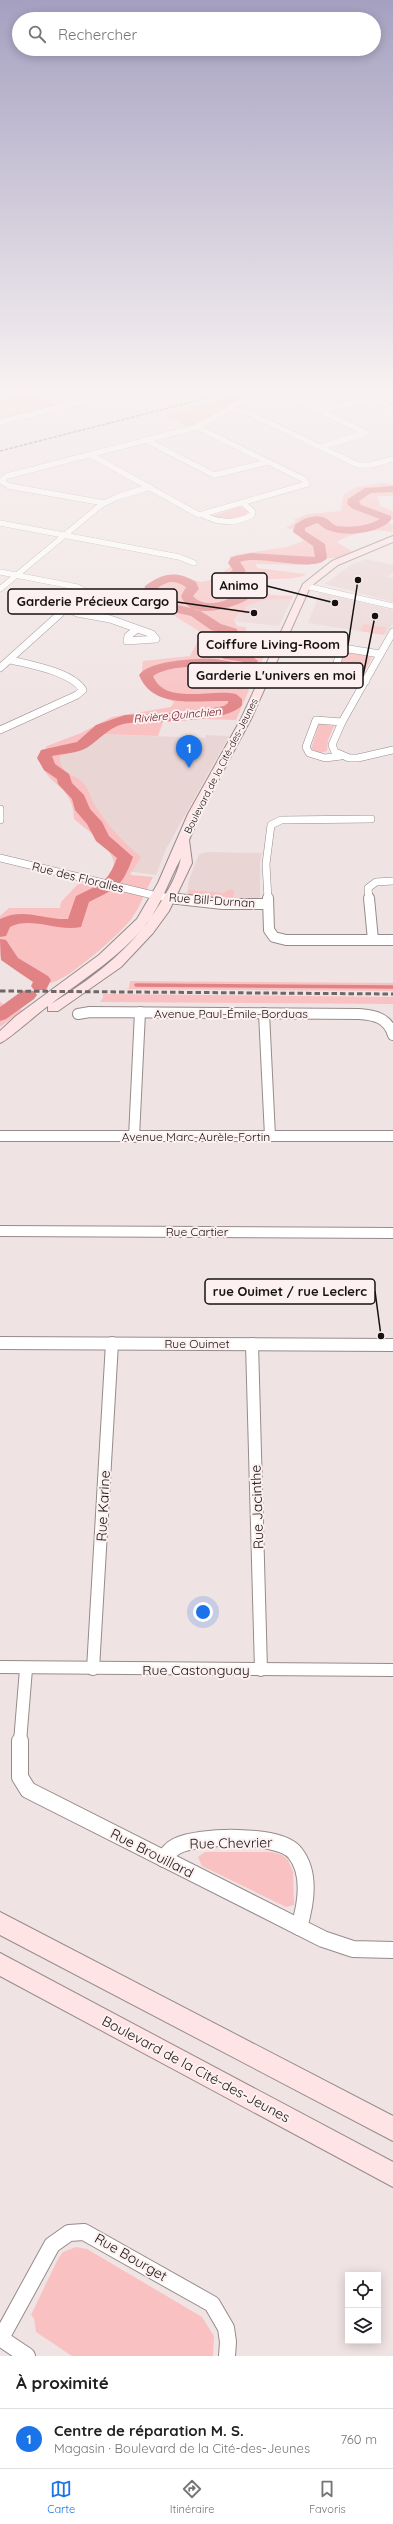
<!DOCTYPE html>
<html lang="fr">
<meta charset="utf-8">
<style>
body{margin:0;font-family:Quicksand,sans-serif;background:#f6f6f6;color:#202124}
.controls{position:absolute;right:12px;bottom:12px;display:grid;overflow:hidden;border-radius:0px;box-shadow:0 2px 10px #0003}
.controls button{width:36px;height:36px;display:grid;place-items:center;padding:0;border:0;border-bottom:1px solid #e0e0e0;background:#fff;color:#202124;font:20px sans-serif}
.you{position:absolute;left:203px;top:1612px;width:14px;height:14px;margin:-10px;border:3px solid #fff;border-radius:50%;background:#1a73e8;box-shadow:0 0 0 6px #1a73e833}
.badge{display:grid;place-items:center;width:26px;height:26px;border-radius:50%;background:#1a73e8;color:#fff;font-size:13px;font-weight:700}
.pin{position:absolute;translate:-50% -33px;filter:drop-shadow(0 1px 2px #0008)}
.pin::after{content:'';position:absolute;top:21px;width:14px;height:12px;background:inherit;clip-path:polygon(0 0,100% 0,50% 100%)}
.list{margin:0;padding:0;list-style:none}
h2{display:flex;justify-content:space-between;align-items:center;height:52px;margin:0;padding:0 16px;font-size:17px}
h2 small{font-size:13px;font-weight:400;color:#757577}
.list li{display:grid;grid-template-columns:26px 1fr auto;gap:12px;align-items:center;box-sizing:border-box;height:60px;padding:0 16px;border-top:1px solid #e0e0e0}
.list b{display:block;font-size:15px;white-space:nowrap}
.list p{margin:0;font-size:13px;white-space:nowrap;color:#757577}
.list em{font-size:13px;font-style:normal;color:#757577}
.icon{flex:none;width:22px;height:22px;fill:none;stroke:currentColor;stroke-width:2;stroke-linecap:round;stroke-linejoin:round}
.map{position:relative;flex:none;width:393px;height:2356px;overflow:hidden}
.search{position:absolute;background:#fff;box-shadow:0 2px 10px #0003;left:12px;right:12px;top:12px;height:44px;display:flex;align-items:center;gap:10px;box-sizing:border-box;padding:0 14px;border-radius:22px;color:#757577;font-size:15px}
.sheet{height:112px;background:#fff}
nav{display:flex;justify-content:space-around;align-items:center;box-sizing:border-box;height:56px;border-top:1px solid #e0e0e0;background:#fff;font-size:11px;color:#757577}
nav a{display:grid;justify-items:center;gap:2px}
nav .on{color:#1a73e8}
.map>svg:first-child{display:block}
</style>
<div class="map">
<svg width="393" height="2356" viewBox="0 0 393 2356">
<rect width="100%" height="100%" fill="#f0e3e3"/>
<g fill="#ead5d5">
<path d="M366,559L393,565V572L387,577L393,578V602L325,584L349,566Z"/>
<path d="M320,593L393,610V623L386,635L308,623Z"/>
<path d="M292,599L279,626L234,621L235,618L229,612L264,600Z"/>
<path d="M95,734L205,738L206,735L229,736L166,849L156,875L127,871L48,757Z"/>
<path d="M207,852L262,853L260,862V897L256,899L232,901L186,897L189,880L199,854Z"/>
</g>
<g fill="#f9c1c1">
<path d="M247,393H264L189,427L164,415Z"/>
<path d="M11,394L42,398L58,406L0,420V401Z"/>
<path d="M381,483L393,485V496H378L380,506L393,511V519L386,521L393,525L392,532C371,528 354,533 337,542L353,552L340,558H324L309,565L256,564L257,568L306,574C300,581 259,579 249,578L246,581C257,597 276,595 293,596L292,599L264,600L244,607L246,610L256,612L254,615L238,613L234,620L237,626L246,627V635L249,637L273,639L257,671L240,678V682L249,690L236,720L170,718L164,719L158,736L101,734L82,749L60,756C59,775 76,774 84,784C89,790 91,798 94,804C107,825 122,841 141,857L130,875L153,877C146,890 141,905 132,918C122,932 66,982 50,983C31,984 12,969 0,956V916L9,908H60L61,902L79,883L104,888C107,883 111,877 113,871C120,850 87,831 74,819C74,784 44,785 40,759L47,746L81,733L112,717L171,707L174,702C152,690 138,690 143,661L190,656L202,633C191,626 145,599 143,591L165,576L173,575L201,582L222,578L224,571L234,565L231,560L235,555L287,547L303,541L298,531L286,528L297,521L293,520L308,514L341,511L343,495L357,487Z"/>
<path d="M239,507L248,511L247,514C237,520 223,521 212,516Z"/>
<path d="M364,624L387,628L383,635L360,631Z"/>
<path d="M351,652L372,658L362,675L338,670L343,656Z"/>
<path d="M319,724L334,726L328,740L327,751L320,753L311,749Z"/>
<path d="M189,890L224,893L228,890H234L233,898L188,895Z"/>
<path d="M130,981L393,983V991L126,989L129,988Z"/>
<path d="M103,994L393,997V1004L100,1002L103,998Z"/>
<path d="M0,1001L11,1012L20,1009L23,1010L0,1027Z"/>
<path d="M205,1852H271L282,1855L288,1860L293,1872L294,1905L286,1907L202,1866L198,1857Z"/>
<path d="M76,2247L87,2249L202,2317L214,2336L213,2356H72L36,2332L34,2318L31,2315L58,2259L63,2252Z"/>
</g>
<g fill="none" stroke-linecap="round" stroke-linejoin="round">
<path stroke="#e18285" stroke-width="3.5" d="M136,985L393,987"/>
<g fill="#e18285" fill-rule="evenodd">
<path d="M393,486V492L371,493L359,501L361,505L391,516V520C378,534 345,537 328,530C324,529 321,525 317,523L305,528V531L325,544L327,558C316,574 260,554 240,562L246,571L230,581L250,593L247,600C231,608 190,622 181,596L186,587C173,579 167,581 155,590V594L173,604L199,610L221,624L237,629L239,640L228,647V650L252,656L258,661L254,668C239,672 229,668 214,667C197,666 168,666 153,676C165,706 212,688 236,694L242,699V705C229,723 152,721 129,723C110,725 102,738 88,747C79,753 62,754 52,756L55,764L69,774L72,783L84,795L90,809L102,822L109,836L133,857C122,887 117,888 89,902L81,927C57,932 32,916 10,927L6,936L0,937V919C24,907 43,920 68,919L76,896C100,884 107,884 117,858L96,841L87,824L75,810L72,799L58,784L57,779L44,770L37,758L41,750L77,742L96,725L125,715L190,712L224,706L228,703V701C197,700 153,710 139,675C149,660 199,658 216,659C226,660 235,664 244,662L224,659L214,652V645L226,638V634L211,630L191,616L165,610L145,599L143,596L145,586C162,573 177,570 196,582L199,589L193,596C204,609 226,602 237,594L215,581L233,570L228,563L231,557L251,553L315,557L313,546L293,532L295,525C303,518 317,513 327,519C330,521 333,525 337,526C351,528 368,526 380,519L353,509L347,504L348,499L365,488Z"/>
<path d="M0,939L6,940L18,958L48,976L51,980L46,990H34L31,986L33,982L1,960Z"/>
<path d="M28,990L34,991L37,995L34,999L6,1019L0,1021V1007L22,991Z"/>
</g>
<g stroke="#968b8b" stroke-width="6">
<g id="minor-far4">
<path d="M283,393L366,433L321,447"/>
<path d="M0,399L7,393"/>
<path d="M230,408L251,414L358,465H371L393,459"/>
<path d="M321,411L371,399H378L393,409"/>
<path d="M0,422L117,393"/>
<path d="M146,440L214,475L268,462"/>
<path d="M91,455L199,515L307,484L303,479L197,427"/>
<path d="M104,503L9,486L1,481L7,476L197,427L241,402L271,393"/>
<path d="M203,515C219,523 236,524 252,515L253,512L243,503"/>
<path d="M0,523L179,557L194,563"/>
<path d="M0,572L77,587L85,591L60,614"/>
<path d="M306,586L393,606"/>
<path d="M0,589L101,505L117,497L150,487"/>
<path d="M66,611L83,614"/>
</g>
</g>
<g stroke="#968b8b" stroke-width="8">
<g id="minor-far3">
<path d="M77,613L110,619L152,634L156,639L127,641L128,636L137,629"/>
<path d="M393,632L342,722L332,745L335,752L349,758H358L393,750"/>
<path d="M0,668L61,613"/>
<path d="M366,681L334,672L340,653L349,649L380,654"/>
<path d="M0,730L77,695L83,690C72,672 31,665 11,660"/>
<path d="M341,756L325,758L309,753L306,747L316,720L342,722"/>
<path d="M0,809V820"/>
<path d="M0,858L157,896L178,899"/>
<path d="M268,899L266,864L271,825L281,820L371,819"/>
<path d="M369,899L368,888L376,882L393,881"/>
</g>
</g>
<g stroke="#968b8b" stroke-width="12">
<g id="minor-far2">
<path d="M169,898L223,904H267"/>
<path d="M268,898L269,930L274,937L286,940H393"/>
<path d="M369,898L373,940"/>
<path d="M264,1013L270,1136"/>
<path d="M78,1014L90,1012L359,1014C375,1015 388,1018 393,1035"/>
<path d="M0,1136H393"/>
<path d="M134,1137L140,1012"/>
<path d="M0,1231L393,1233"/>
</g>
</g>
<g stroke="#968b8b" stroke-width="14">
<g id="minor-far1">
<path d="M0,1343L393,1345"/>
<path d="M252,1344L261,1670"/>
<path d="M0,1667L393,1670"/>
<path d="M93,1669L112,1343"/>
<path d="M20,1742L26,1669"/>
</g>
</g>
<g stroke="#968b8b" stroke-width="18">
<g id="minor">
<path d="M20,1741V1777L28,1790L323,1939L353,1949L393,1950"/>
<path d="M164,1859C167,1854 171,1849 177,1846C198,1835 280,1833 295,1853C311,1873 306,1904 299,1927"/>
<path d="M0,2338L27,2356"/>
<path d="M1,2338L52,2245L69,2233L84,2232L212,2304L226,2328L228,2342L227,2356"/>
</g>
</g>
<g stroke="#968b8b" stroke-width="2">
<g id="secondary">
<path d="M393,536V542L338,565L310,587L251,719L200,814L189,840L192,863L169,911L153,933L121,967L58,1011H48V1006C38,1013 7,1041 0,1043V1031L16,1016L99,955L137,919L158,883L188,814L241,719L303,584L332,561ZM181,858C178,871 172,884 165,895C138,944 98,975 51,1004C83,979 122,956 147,923C162,903 170,878 181,858Z"/>
<path d="M0,1912L393,2116V2141L0,1935Z"/>
<path d="M0,1953L393,2162V2187L0,1976Z"/>
</g>
</g>
<use href="#minor-far4" stroke="#fff" stroke-width="5.5"/>
<use href="#minor-far3" stroke="#fff" stroke-width="7"/>
<use href="#minor-far2" stroke="#fff" stroke-width="10"/>
<use href="#minor-far1" stroke="#fff" stroke-width="12"/>
<use href="#minor" stroke="#fff" stroke-width="16"/>
<use href="#secondary" fill="#fee4e5" fill-rule="evenodd"/>
<path stroke="#6f6767" stroke-width="1.5" stroke-dasharray="3.5 1.5" stroke-linecap="butt" d="M0,451L227,393"/>
<path stroke="#6f6767" stroke-width="3" stroke-dasharray="5.5 3" stroke-linecap="butt" d="M0,991L393,994"/>
</g>
<linearGradient id="sky" x2="0" y2="1"><stop stop-color="#a5a0c0"/><stop offset="0.54" stop-color="#f8f2f2"/><stop offset="1" stop-color="#f8f2f2" stop-opacity="0"/></linearGradient>
<rect width="393" height="723" fill="url(#sky)"/>
<g text-anchor="middle" dominant-baseline="central" stroke-width="4" stroke-linejoin="round" paint-order="stroke">
<g font-size="10" fill="#161212" stroke="#fdf0f0">
<text transform="translate(221 766) rotate(-63)">Boulevard de la Cité-des-Jeunes</text>
</g>
<g font-size="11" font-style="italic" fill="#630d1c" stroke="#fdf0f0">
<text transform="translate(177 715) rotate(-5)">Rivière Quinchien</text>
</g>
<g font-size="12" fill="#161212" stroke="#fdf0f0">
<text transform="translate(78 877) rotate(14)">Rue des Floralies</text>
<text transform="translate(212 900) rotate(4)">Rue Bill-Durnan</text>
<text x="231" y="1013">Avenue Paul-Émile-Borduas</text>
<text x="196" y="1136">Avenue Marc-Aurèle-Fortin</text>
<text x="197" y="1231">Rue Cartier</text>
<text x="197" y="1343">Rue Ouimet</text>
</g>
<g font-size="14" fill="#161212" stroke="#fdf0f0">
<text transform="translate(103 1506) rotate(-87)">Rue Karine</text>
<text transform="translate(257 1507) rotate(-92)">Rue Jacinthe</text>
<text x="196" y="1670">Rue Castonguay</text>
<text transform="translate(231 1843) rotate(-1)">Rue Chevrier</text>
<text transform="translate(152 1853) rotate(27)">Rue Brouillard</text>
<text transform="translate(196 2069) rotate(28)">Boulevard de la Cité-des-Jeunes</text>
<text transform="translate(131 2257) rotate(30)">Rue Bourget</text>
</g>
</g>
<path fill="none" stroke="#161212" stroke-width="1.5" d="M335 603L267 586M254 613L177 602M358 580L348 645M375 616L363 676M381 1336L375 1291"/>
<g fill="#161212" stroke="#fdf0f0" stroke-width="1.5">
<circle cx="335" cy="603" r="4"/>
<circle cx="254" cy="613" r="4"/>
<circle cx="358" cy="580" r="4"/>
<circle cx="375" cy="616" r="4"/>
<circle cx="381" cy="1336" r="4"/>
</g>
<g fill="#fdf0f0" stroke="#161212" stroke-width="1.5">
<rect x="212" y="573" width="55" height="25" rx="4"/>
<rect x="8" y="589" width="169" height="25" rx="4"/>
<rect x="198" y="632" width="150" height="25" rx="4"/>
<rect x="188" y="663" width="175" height="25" rx="4"/>
<rect x="205" y="1279" width="170" height="25" rx="4"/>
</g>
<g font-size="13" text-anchor="middle" font-weight="bold" fill="#161212">
<text x="239" y="590">Animo</text>
<text x="93" y="606">Garderie Précieux Cargo</text>
<text x="273" y="649">Coiffure Living-Room</text>
<text x="276" y="680">Garderie L'univers en moi</text>
<text x="290" y="1296">rue Ouimet / rue Leclerc</text>
</g>
</svg>
<div class="controls">
<button><svg class="icon" aria-label="locate" viewBox="0 0 24 24"><circle cx="12" cy="12" r="6"/><path d="M12 2v4M12 18v4M2 12h4M18 12h4"/></svg></button>
<button><svg class="icon" aria-label="layers" viewBox="0 0 24 24"><path d="M12 4l9 5-9 5-9-5zM3 14l9 5 9-5"/></svg></button>
</div>
<div class="you"></div>
<div class="pin badge" style="left:189px;top:768px">1</div>
<div class="search"><svg class="icon" aria-label="search" viewBox="0 0 24 24"><circle cx="10" cy="10" r="6"/><path d="M15 15l6 6"/></svg>Rechercher</div>
</div>
<section class="sheet">
<h2>À proximité<small></small></h2>
<ul class="list">
<li><span class="badge">1</span><div><b>Centre de réparation M. S.</b><p>Magasin · Boulevard de la Cité-des-Jeunes</p></div><em>760 m</em></li>
</ul>
</section>
<nav>
<a class="on"><svg class="icon" aria-label="map" viewBox="0 0 24 24"><path d="M3 6l6-2 6 2 6-2v14l-6 2-6-2-6 2zM9 4v14M15 6v14"/></svg>Carte</a>
<a><svg class="icon" aria-label="directions" viewBox="0 0 24 24"><path d="M12 3l9 9-9 9-9-9zM9 14v-3h6M13 9l2 2-2 2"/></svg>Itinéraire</a>
<a><svg class="icon" aria-label="saved" viewBox="0 0 24 24"><path d="M7 4h10v16l-5-4-5 4z"/></svg>Favoris</a>
</nav>
